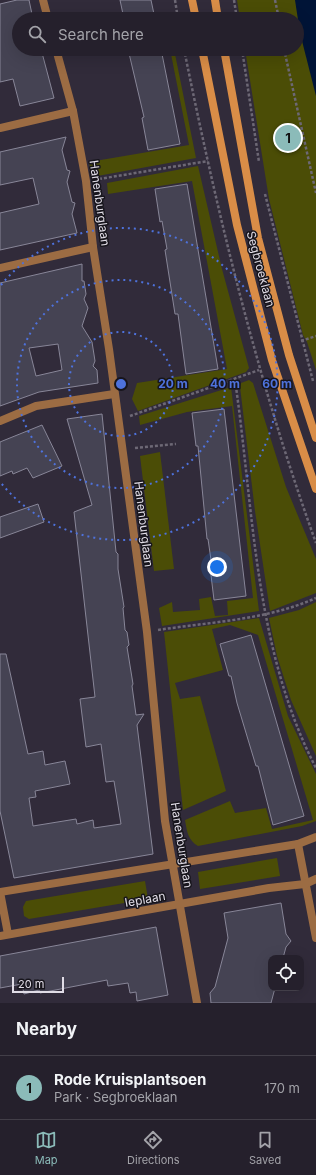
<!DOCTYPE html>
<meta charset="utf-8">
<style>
body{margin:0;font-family:Inter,sans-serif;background:#312d38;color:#f1f3f6}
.controls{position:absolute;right:12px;bottom:12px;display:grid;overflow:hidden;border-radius:8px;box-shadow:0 4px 16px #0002}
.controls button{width:36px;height:36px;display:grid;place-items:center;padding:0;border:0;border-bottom:1px solid #423e48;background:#25202c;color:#f1f3f6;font:20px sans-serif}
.scale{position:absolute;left:12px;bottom:10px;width:52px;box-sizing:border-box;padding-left:4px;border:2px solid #e0dce6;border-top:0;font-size:11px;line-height:14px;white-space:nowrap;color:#e0dce6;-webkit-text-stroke:3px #17151c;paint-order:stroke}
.you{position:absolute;left:217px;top:567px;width:14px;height:14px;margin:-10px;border:3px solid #fff;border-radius:50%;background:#1a73e8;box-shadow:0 0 0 6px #1a73e833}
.badge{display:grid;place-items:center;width:26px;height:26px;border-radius:50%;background:#8bbbb9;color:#111;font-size:13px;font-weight:700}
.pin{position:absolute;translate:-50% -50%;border:2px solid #fff;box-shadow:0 1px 4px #0006}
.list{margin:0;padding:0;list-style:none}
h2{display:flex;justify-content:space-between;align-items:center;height:52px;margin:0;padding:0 16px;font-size:17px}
h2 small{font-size:13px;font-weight:400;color:#a3a3a9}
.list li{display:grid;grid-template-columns:26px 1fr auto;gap:12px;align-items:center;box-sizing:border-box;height:64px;padding:0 16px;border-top:1px solid #423e48}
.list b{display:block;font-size:15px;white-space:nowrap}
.list p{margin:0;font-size:13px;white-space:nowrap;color:#a3a3a9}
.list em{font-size:13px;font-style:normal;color:#a3a3a9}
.icon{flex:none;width:22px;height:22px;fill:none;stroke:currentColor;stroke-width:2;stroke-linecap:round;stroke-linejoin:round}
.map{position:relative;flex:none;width:316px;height:1003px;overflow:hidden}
.search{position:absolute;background:#25202c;box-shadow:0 4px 16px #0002;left:12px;right:12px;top:12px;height:44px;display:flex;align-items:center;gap:10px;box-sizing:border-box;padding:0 14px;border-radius:22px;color:#a3a3a9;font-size:15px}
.sheet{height:116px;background:#25202c}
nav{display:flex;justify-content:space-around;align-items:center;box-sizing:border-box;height:56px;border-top:1px solid #423e48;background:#25202c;font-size:11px;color:#a3a3a9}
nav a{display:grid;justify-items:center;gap:2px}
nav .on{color:#8bbbb9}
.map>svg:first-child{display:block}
</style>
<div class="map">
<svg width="316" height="1003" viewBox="0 0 316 1003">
<rect width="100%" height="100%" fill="#312b3a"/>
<g fill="#4b4d06">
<path d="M237,0H316V370L307,342L303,335L269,199L245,49H297V19H240Z"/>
<path d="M170,49H174L196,158L92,177L89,162L189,145Z"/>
<path d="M198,166L222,269L249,368L246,372L138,411L132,399L137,383L227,369L192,181L108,194L107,183Z"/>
<path d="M249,380L253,383L286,487L316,559V593L270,611L255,511L240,387L241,383Z"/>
<path d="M231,387L259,611L162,626L159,608L172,602L173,612L200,610L199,599L211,597L215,616L228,615L227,601L253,598L232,406L187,412L140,425L139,416Z"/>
<path d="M160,452L174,569L154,571L140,456Z"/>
<path d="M316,602V756L291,700L277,656L269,618L299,610Z"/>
<path d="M259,618L288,716L316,774V821L302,826L198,846C188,840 187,832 185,820L230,801L235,813L266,808L272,829L313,820L258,635L230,625L212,629L223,670L175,683L180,699L200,696L226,791L183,810L164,632Z"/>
<path d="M277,858L280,876L200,889L198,872Z"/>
<path d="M145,881L148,899L29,919L24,916L23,907L26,901Z"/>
</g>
<path fill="#001437" d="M295,0H316V96L300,33Z"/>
<g fill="#454353" stroke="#888698" fill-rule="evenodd">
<path d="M17,0H29L33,19H19V49H41L54,98L20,106L13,79L0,82V4Z"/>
<path d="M120,0H151L155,19H124Z"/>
<path d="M128,49H161L180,144L148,150L142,118L144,117Z"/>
<path d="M66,137L62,150L67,170L70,171L67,182L72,202L75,203L72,214L77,233L0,250V213L39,204L33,178L0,185V152Z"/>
<path d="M187,184L218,369L186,374L178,314H175L165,250L167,249L162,221L160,222L155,189Z"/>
<path d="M82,264V281H84L86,294L84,299L88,308L82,326L92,342L95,361L93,366L97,370L98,383L39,392L0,406V283ZM58,344L62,370L36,376L29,348Z"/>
<path d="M224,409L246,596L214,600L210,567H212L208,539H207L198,446H196L192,413Z"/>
<path d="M102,414L116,552L118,554V569L124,607L123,608L125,630L127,632L129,645L127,647L133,684L132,686L136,715L144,714L137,725L153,854L14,878L0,811V654H6L28,754L43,751L45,765L65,761L70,784L35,791L36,797L29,798L33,826L76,819L77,824L93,820L94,828L121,824L114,781L106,782L101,744L86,747L80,699L95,697L74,512L92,505L67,419Z"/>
<path d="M42,425L62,466L33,478L27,468L13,474L12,471L0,476V442Z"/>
<path d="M38,504L44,522L0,538V517Z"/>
<path d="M251,635L304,816L273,825L258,766H256L237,703L231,676H229L220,644Z"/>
<path d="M281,903L286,934L291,941L286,947L283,958H271V988H275L271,1003H211L210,993L215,987L228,938L224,913Z"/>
<path d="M156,927L168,995L137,1001L136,992L130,993L128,983L108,986L107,980L40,993L39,990L24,994L22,984L0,988V956Z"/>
</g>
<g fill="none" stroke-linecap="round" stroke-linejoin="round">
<g stroke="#6d6875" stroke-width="2.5" stroke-dasharray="3 2" stroke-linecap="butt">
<path d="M175,0L178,19"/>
<path d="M234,0L237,19"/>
<path d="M275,0L279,19"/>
<path d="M184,49C218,217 258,382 316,543"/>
<path d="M242,49L259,162"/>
<path d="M284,49L316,193"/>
<path d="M99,179L208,161"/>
<path d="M265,194L313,381"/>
<path d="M301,341L316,336"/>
<path d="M235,380C254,511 254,648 316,768"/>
<path d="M130,416L259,370"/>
<path d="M135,448L176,444"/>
<path d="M158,630C210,622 267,620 316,598"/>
</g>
<g stroke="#9c6c43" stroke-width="8">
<path d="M43,0L48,19"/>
<path d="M56,49L73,111L86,181L93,247L109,349L147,632L165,821L197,1003"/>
<path d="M0,128L73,111"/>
<path d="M0,268L93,247"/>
<path d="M0,421L36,406L114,394"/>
<path d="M298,844L316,938"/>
<path d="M0,892L298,844L316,837"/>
<path d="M0,892L8,934"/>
<path d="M0,936L269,888L305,884L316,879"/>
</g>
<g stroke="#d98d47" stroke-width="8">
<path d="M192,0L196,19"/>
<path d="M215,0L218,19"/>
<path d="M202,49L237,225L272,360L316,489"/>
<path d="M224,49L258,238L289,355L316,438"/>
</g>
</g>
<g fill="none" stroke="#4e72dc" stroke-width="2" stroke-dasharray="2 4">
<circle cx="121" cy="384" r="52"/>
<circle cx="121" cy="384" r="104"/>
<path d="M1 285A156 156 0 1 1 1 483"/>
</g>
<g text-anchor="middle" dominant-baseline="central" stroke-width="3" stroke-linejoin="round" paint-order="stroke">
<g font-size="12" fill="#e0dce6" stroke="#17151c">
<text transform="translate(100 203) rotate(82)">Hanenburglaan</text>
<text transform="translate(261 269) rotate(75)">Segbroeklaan</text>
<text transform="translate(144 524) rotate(83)">Hanenburglaan</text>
<text transform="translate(182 845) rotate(81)">Hanenburglaan</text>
<text transform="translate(145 899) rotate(-10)">Ieplaan</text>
</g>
</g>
<circle cx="121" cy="384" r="6" fill="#4e72dc" stroke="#17151c" stroke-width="2"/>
<g font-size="12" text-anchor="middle" font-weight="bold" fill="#4e72dc" stroke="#17151c" stroke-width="3" stroke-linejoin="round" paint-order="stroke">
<text x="173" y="388">20 m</text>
<text x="225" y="388">40 m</text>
<text x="277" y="388">60 m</text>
</g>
</svg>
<div class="controls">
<button><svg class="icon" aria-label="locate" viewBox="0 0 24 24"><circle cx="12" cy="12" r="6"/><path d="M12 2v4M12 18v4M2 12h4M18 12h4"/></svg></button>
</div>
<div class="scale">20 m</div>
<div class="you"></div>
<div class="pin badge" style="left:288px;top:138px">1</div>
<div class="search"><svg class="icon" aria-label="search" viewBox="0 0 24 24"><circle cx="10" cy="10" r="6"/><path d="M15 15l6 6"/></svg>Search here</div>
</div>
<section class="sheet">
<h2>Nearby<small></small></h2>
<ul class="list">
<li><span class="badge">1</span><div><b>Rode Kruisplantsoen</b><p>Park · Segbroeklaan</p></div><em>170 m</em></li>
</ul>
</section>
<nav>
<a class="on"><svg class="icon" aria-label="map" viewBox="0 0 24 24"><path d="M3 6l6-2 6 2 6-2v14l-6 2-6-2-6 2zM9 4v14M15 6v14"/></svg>Map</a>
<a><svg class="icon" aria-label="directions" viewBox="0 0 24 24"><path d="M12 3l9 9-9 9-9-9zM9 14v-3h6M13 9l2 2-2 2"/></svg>Directions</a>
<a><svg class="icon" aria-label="saved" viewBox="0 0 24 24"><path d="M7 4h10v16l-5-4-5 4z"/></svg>Saved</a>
</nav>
